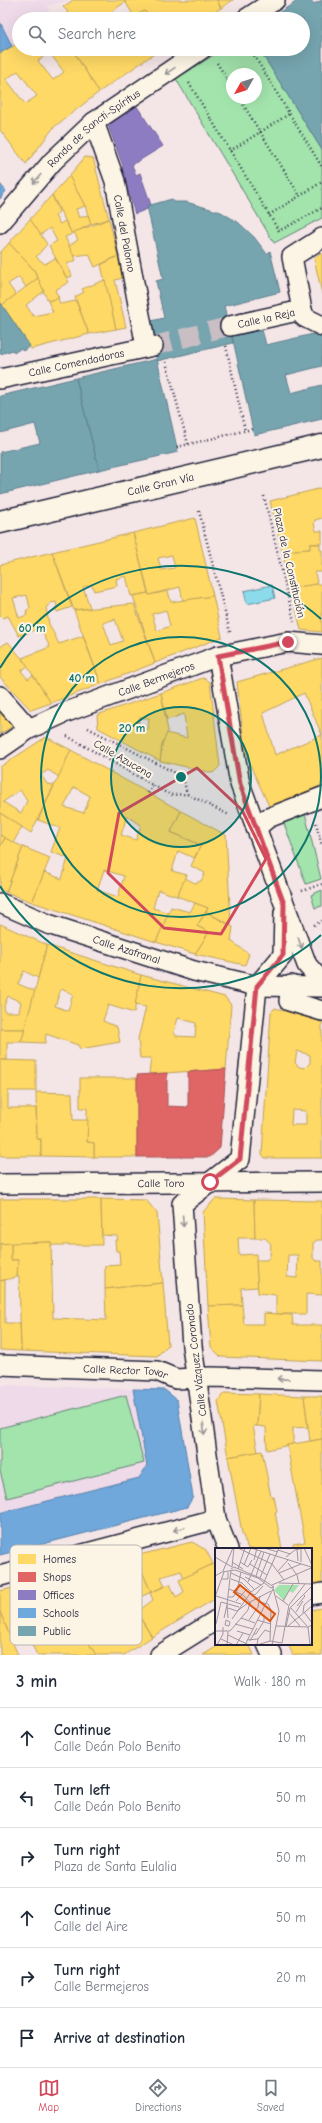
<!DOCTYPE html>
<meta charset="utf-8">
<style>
body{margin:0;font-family:"Comic Neue",sans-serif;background:#f2f2f3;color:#1f2937}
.compass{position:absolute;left:226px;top:68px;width:36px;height:36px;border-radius:50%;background:#fff;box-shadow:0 4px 16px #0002;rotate:231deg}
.stop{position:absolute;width:12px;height:12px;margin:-9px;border:3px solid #d1495b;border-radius:50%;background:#fff}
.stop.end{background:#d1495b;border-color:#fff;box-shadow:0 1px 4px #0008}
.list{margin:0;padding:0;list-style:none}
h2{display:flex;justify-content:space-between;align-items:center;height:52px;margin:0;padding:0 16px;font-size:17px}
h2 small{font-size:13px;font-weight:400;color:#747a83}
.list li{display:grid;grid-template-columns:26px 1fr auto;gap:12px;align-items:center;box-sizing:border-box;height:60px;padding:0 16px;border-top:1px solid #e0e1e3}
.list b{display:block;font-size:15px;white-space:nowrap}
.list p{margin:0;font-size:13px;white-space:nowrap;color:#747a83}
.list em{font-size:13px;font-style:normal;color:#747a83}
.icon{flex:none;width:22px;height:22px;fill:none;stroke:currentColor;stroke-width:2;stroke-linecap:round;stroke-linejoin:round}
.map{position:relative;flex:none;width:322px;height:1655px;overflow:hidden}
.search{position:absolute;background:#fff;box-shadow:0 4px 16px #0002;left:12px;right:12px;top:12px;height:44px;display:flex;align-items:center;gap:10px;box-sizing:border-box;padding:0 14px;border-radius:22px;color:#747a83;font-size:15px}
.sheet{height:412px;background:#fff}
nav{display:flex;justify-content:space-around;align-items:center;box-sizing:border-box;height:56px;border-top:1px solid #e0e1e3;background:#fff;font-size:11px;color:#747a83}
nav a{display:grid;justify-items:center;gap:2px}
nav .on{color:#d1495b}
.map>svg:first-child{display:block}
</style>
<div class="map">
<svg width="322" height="1655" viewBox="0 0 322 1655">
<rect width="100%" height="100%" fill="#f4e5e7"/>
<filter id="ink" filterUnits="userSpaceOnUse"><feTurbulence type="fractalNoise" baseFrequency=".025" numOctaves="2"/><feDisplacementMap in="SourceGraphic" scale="8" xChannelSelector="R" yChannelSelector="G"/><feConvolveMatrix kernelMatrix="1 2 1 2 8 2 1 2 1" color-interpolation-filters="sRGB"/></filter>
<g filter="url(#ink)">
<g fill="#eedae8">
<path d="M0,0H70L47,6L53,19H19V43L0,53Z"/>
<path d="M0,1385L165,1390L177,1400L193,1497L187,1507L0,1555Z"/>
</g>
<g fill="#a3e4ad" stroke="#628374" fill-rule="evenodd">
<path d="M223,49H259L322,150V218L274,243L176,79ZM232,74H256V98H232Z"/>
<path d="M304,809L321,879L306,884L282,818Z"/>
<path d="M322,890V906L315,908L311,895Z"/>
<path d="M126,1395L144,1463L7,1498L0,1471V1428Z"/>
</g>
<path fill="#8cdbea" stroke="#6291a4" d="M272,585L275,598L247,604L244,591Z"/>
<g fill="#ffd966" stroke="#bda259" fill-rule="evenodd">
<path d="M73,0H124L125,2L111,12L116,19H59L68,12L63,7Z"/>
<path d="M124,0H217L221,8L205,19H149L145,11L134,16Z"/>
<path d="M217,0H233L221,8Z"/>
<path d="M145,11L149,19H130L134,16Z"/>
<path d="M19,43V49H72L99,92L54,127L26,164L0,130V53ZM49,52L64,72L53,80L38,61ZM18,71L37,96L25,104L6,79Z"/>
<path d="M72,49H161L99,92Z"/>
<path d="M85,157L93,158L109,219L91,224L85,206L69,176Z"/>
<path d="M69,176L85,206L76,209L79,218L88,215L91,224L72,234L52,195Z"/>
<path d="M52,195L59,212L55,216L60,224L65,221L72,234L65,237L76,260L67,264L72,276L67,278L49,246L57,241L50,228L40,235L30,219Z"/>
<path d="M30,219L47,244L36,257L45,264L55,258L69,282L55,290L59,298L48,301L34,270L9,243Z"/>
<path d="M109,219L118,256L95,267L89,254L74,256L69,246L78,240L74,232Z"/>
<path d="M9,243L34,270L38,278L26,287L19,277L8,284L16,295L2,305L0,302V253Z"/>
<path d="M322,253V294L314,258Z"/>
<path d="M118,256L123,278L115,280L126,327L116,329L101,265Z"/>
<path d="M38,278L44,291L26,305L33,316L53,312L48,301L58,298L60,304L76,301L89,334L31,349L2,305Z"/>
<path d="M105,280L116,329L89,334L75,297L84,292L82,289Z"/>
<path d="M322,488V518L315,520L314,524L316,531H322V543L310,544V549L282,551L270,501Z"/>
<path d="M195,518L213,596L183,601L180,587L149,595L133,533ZM172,555L175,568L161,570L158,558Z"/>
<path d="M133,533L148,593L131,596L126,576L116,579L117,586L94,591L92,585L83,587L90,608L74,610L52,552Z"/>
<path d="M310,544H320V550H322V572H315L317,584L291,588L282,551L310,549Z"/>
<path d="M52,552L72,607L57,612L55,608L57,606L56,602L50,603L46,608L49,624L59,644L83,636L101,684L51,703L22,658L50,647L40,628L19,636L8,616L2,618L0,616V565ZM27,595L30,608L26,611L27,615L19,618L13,598Z"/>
<path d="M317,584H322V632L301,630L291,588Z"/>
<path d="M168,591L171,602L213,596L222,637L155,663L133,596L148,593L149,595ZM166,610L170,626L157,631L152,614Z"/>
<path d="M134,604L155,663L101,684L74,610ZM115,619L123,641L111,645L103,623Z"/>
<path d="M8,642L28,666L21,671L28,679L33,675L51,703L31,710L0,677V647Z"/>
<path d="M322,658V735L304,693L263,713L275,755L322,735V785L270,808L251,767L244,743L237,682Z"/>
<path d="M203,678L210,682L220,766L213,773L160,761L162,744L166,733L187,738L184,714L167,720L161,693Z"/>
<path d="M161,693L168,731L162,744L160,761L98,728L97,715ZM139,718H149L148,729H138Z"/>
<path d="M0,712L13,726L0,734Z"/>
<path d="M46,737L71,750L59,777L48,770L41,775L47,784L54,785L31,833L0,813V767ZM20,790L27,801L21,813L3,802Z"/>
<path d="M71,750L181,811L171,832L201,845L194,858L178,851L172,871L187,875L177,896L158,890L153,908L169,913L156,942L32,902L44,872L62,879L68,858L51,852L60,828L38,820ZM74,787L90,796L84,813L64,807ZM127,816L141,825L136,840L121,835ZM104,870L124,876L118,897L97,890Z"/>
<path d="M181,811L226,835L231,925L206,912L208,908L177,896L185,878L195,883L201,881L205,873L191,866L201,845L171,832Z"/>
<path d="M0,813L22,827L13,843L0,835Z"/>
<path d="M0,835L5,838L0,847Z"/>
<path d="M5,838L23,847L6,892L0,890V847Z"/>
<path d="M23,847L50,858L32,902L6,892Z"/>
<path d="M195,903L208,908L197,926L209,932L195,954L156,942L171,907L190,912Z"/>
<path d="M206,912L233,927L231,941L249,954L245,965L195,954L209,932L197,926Z"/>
<path d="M0,924L47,945L38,978L24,971L18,984L35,991L25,1029H0ZM8,996L21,1002L19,1012H5L4,1006Z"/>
<path d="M47,945L141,975L134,1013L108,1005L103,1021L117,1027L120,1042L80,1049L78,1045L46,1034L45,1043L21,1042ZM61,989L73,994L68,1011L55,1006Z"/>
<path d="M141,975L225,997L231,1005L226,1069L149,1074L151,1058H140L138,1039L146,1007L135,1005ZM178,1018L196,1023L195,1037L176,1036L174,1032Z"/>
<path d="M275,1008L322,1022V1158H265L262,1154L271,1012ZM297,1051L310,1055V1063L305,1068L299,1067L295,1063ZM292,1110L306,1111V1125H291Z"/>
<path d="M0,1029H25L21,1042H7V1060H0Z"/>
<path d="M0,1060L36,1061V1091H8V1108H36L37,1139H41V1156H0Z"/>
<path d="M80,1078H137V1157H94V1143L87,1142V1108H80Z"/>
<path d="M36,1092L72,1093L73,1120H88L87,1142L94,1143V1157L41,1156V1139H37Z"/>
<path d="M0,1199H101L102,1245H51V1242L0,1244Z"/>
<path d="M101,1199L146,1200L157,1213L163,1283L105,1289V1266L120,1265L119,1251H116L115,1240H118L117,1236L102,1235Z"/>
<path d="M215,1199L254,1200L255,1238H238L239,1255L256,1254L258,1287L241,1288L242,1305L208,1306L203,1212Z"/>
<path d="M254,1200L322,1201V1240H317L313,1243V1258L316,1261H322V1295L306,1294V1314H276V1295L258,1293L256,1260H267L270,1256L271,1244L265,1238H255ZM288,1255H298L297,1278L287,1277Z"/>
<path d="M51,1242L53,1318L106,1320L105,1289L163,1283L168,1345L157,1356L21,1351L19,1277H17L18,1260H11V1243Z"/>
<path d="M11,1243V1260H18L17,1277L0,1281V1244Z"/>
<path d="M5,1280V1323H20L21,1351L0,1350V1281Z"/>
<path d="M242,1305L244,1324H264V1313L292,1315L293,1325H322V1361L221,1357L211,1347L208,1306Z"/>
<path d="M224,1393L259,1394L257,1426H253L258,1452L228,1457L218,1401Z"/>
<path d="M259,1394L304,1396L308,1427L293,1428V1444L267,1450L266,1427L257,1426Z"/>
<path d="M304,1396H322V1439L310,1441Z"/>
<path d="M322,1439V1586L311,1588V1549H294L293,1544L305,1542L287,1445Z"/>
<path d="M262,1451L271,1497H274L277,1511L275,1512L282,1549H248L242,1533L228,1457Z"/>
<path d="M192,1542L206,1550L213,1564L184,1578L181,1571L161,1577L165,1586L151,1592L135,1556Z"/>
<path d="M135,1556L151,1592L138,1598L121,1560Z"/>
<path d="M213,1564L216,1571V1598L152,1637L137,1612L153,1600L150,1593L170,1584L176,1597L184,1592L179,1580Z"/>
<path d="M60,1576L75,1617L58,1621L67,1641L82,1631L96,1655H37L25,1629L9,1634L0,1612V1591Z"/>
<path d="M122,1607L130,1620L138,1615L152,1637L124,1655H96L87,1640L99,1632L95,1620Z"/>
<path d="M322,1608V1655H293L288,1644H311V1610Z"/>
<path d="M0,1612L9,1634L18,1655H0Z"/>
<path d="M221,1644H249L254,1655H203Z"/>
</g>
<path fill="#e06666" stroke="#a75259" d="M226,1069L220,1148L210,1157H137V1075L167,1073V1106L188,1107V1072Z"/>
<path fill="#8e7cc3" stroke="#6e619a" d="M136,105L163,146L132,165L136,175L140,173L151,205L147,206V209L135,214L122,171L123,166L108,125Z"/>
<g fill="#6fa8dc" stroke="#5880ac">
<path d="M0,22L12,46L0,53Z"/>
<path d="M0,184L6,191L0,199Z"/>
<path d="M133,1389L165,1390L177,1400L193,1497L187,1507L0,1555V1513L139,1478L147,1466Z"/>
</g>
<g fill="#76a5af" stroke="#5d7e8c">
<path d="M299,0H311L314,4L322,0V150L259,49H303V19H269Z"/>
<path d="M172,199L174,202H186L221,212L239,223L254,237L267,254L270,251L280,292L224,306L233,343L157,361L147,322L164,318L156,281L163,279L147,206Z"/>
<path d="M0,302L30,346L23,351L21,348L14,353L13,350L0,354Z"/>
<path d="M260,322L266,345L322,332V366L286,375L291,393L322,385V419L254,435L231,331Z"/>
<path d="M157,359L178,452L99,470L76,378Z"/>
<path d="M76,378L99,470L0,494V452L40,443L35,424L0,433V396Z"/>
</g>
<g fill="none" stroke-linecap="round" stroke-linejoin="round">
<path stroke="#cabec5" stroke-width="19" stroke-dasharray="19 10" stroke-linecap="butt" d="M153,346L230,326"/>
<g stroke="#22223b" stroke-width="22">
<g id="street">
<path d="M246,19L275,0"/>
<path id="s1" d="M94,122L115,181L146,347"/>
<path id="s2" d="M0,223L53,161L94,122L202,49"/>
<path d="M302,310L292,257L322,238"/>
<path id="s3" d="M230,326L302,310L304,317L322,326"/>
<path id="s4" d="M0,379L153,346"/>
<path d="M218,656L240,784L307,965L322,982"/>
<path d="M0,696L29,729"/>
<path id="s5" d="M0,749L29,729L64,713L218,656L288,642L322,645"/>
<path d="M256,828L268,818L322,797"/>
<path id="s6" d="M0,903L48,924L194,971L257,986L322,987"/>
<path d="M291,985L289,1001L322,1011"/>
<path d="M257,986L283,955L284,913"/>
<path id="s7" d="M0,1184L322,1182"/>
<path id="s8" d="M0,1365L157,1371L176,1379L210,1377L322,1380"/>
<path d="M228,1549L216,1519L192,1346L182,1204L240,1159L257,986"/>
<path d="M0,1576L216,1519"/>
<path d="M311,1595L322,1593"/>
<path d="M267,1644L272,1655"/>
<path d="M160,1655L216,1620"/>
</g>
</g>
<g stroke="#22223b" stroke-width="25">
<g id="secondary">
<path id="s9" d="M0,522L322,446"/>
</g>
</g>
<g stroke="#22223b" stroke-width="2.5" stroke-dasharray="1 3" stroke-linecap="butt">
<path d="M250,49L322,167"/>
<path d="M217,63L232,87"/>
<path d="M189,83L279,231L322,208"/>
<path d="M239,98L300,196"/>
<path d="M230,151L289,114"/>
<path d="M269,215L322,182"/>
<path d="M226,346L245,431"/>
<path d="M166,362L188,444"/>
<path d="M177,447L252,429"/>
<path d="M264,496L294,621"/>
<path d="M199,511L230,632"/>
<path d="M88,728L183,777L187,794"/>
<path d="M67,736L170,795L187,794L229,815"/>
<path d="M148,793L153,785"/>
<path d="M316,823L322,846"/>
<path d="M302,891L322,884"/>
<path d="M314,925L322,921"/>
</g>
<use href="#street" stroke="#fcf5e5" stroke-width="19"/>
<use href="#secondary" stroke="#fcf5e5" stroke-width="22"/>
</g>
<defs><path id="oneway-shaft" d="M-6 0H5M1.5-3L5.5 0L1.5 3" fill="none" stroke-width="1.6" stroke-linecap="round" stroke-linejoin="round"/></defs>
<g stroke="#9a9698">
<use href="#oneway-shaft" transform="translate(170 71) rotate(146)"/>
<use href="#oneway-shaft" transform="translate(37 179) rotate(130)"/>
<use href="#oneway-shaft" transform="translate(300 943) rotate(71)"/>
<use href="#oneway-shaft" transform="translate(183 1221) rotate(86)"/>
<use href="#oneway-shaft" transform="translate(283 1379) rotate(-178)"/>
<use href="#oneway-shaft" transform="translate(204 1429) rotate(82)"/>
<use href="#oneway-shaft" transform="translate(179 1529) rotate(165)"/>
</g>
</g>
<g fill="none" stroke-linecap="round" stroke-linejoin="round" filter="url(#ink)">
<path stroke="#d1495b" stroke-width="5" d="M210,1182L240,1159L257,986L283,955L284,904L240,784L218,656L288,642"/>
</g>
<path fill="none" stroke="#d1495b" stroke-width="3" stroke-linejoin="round" d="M197,768L242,810L266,859L221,934L164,928L108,873L119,813Z"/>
<circle cx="181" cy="777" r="70" fill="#0f766e" fill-opacity=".12"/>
<g fill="none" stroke="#0f766e" stroke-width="2">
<circle cx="181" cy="777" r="70"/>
<circle cx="181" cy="777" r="140"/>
<path d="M321 935A211 211 0 0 1 0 886M0 668A211 211 0 0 1 321 619"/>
</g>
<g text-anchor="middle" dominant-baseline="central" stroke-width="4" stroke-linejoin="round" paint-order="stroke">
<g font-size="11" fill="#22223b" stroke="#fcf5e5">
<text stroke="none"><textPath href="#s2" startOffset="134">Ronda de Sancti-Spíritus</textPath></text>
<text stroke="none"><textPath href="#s1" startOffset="116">Calle del Palomo</textPath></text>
<text stroke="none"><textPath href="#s3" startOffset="37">Calle la Reja</textPath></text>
<text stroke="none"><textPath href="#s4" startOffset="78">Calle Comendadoras</textPath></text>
<text stroke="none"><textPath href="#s9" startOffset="165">Calle Gran Vía</textPath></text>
<text transform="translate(289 563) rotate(77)">Plaza de la Constitución</text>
<text stroke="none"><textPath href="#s5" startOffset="172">Calle Bermejeros</textPath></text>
<text transform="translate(123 759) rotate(30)">Calle Azucena</text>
<text stroke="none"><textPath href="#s6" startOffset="135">Calle Azafranal</textPath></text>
<text stroke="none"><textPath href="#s7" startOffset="161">Calle Toro</textPath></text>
<text transform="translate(196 1360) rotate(-97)">Calle Vázquez Coronado</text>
<text stroke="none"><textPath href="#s8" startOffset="126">Calle Rector Tovar</textPath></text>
</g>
</g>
<g transform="translate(215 1548)">
<rect width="97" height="97" fill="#f4e5e7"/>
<path d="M64,37H84L78,45L74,43L69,53L59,42Z" fill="#a3e4ad"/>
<path fill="none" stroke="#a097a2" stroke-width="1" d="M23,0L57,16L69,32M36,0L96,19M49,0L63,4M89,0L97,17M82,1L83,13M63,2L75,6M0,9L17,19M71,9L80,2L88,0M39,12L42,0M17,14L28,21M25,14L33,19L37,12M86,14V0M73,15L82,27L84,36M35,16L52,27M29,17L36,0M17,19L19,0M23,21L30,0M8,23L18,0M63,23L73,12M16,25L29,31L39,41M64,25L86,16M0,28L7,24L20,22L43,30L56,40L59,39L45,30L19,19L16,21M41,28L49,4M30,29L46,37M45,30L55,6M7,31H13V24M16,31L27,35L36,44M33,34L46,3M49,34L64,0M64,35L97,36M57,37L96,20M14,41L28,47L36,56M35,45L40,47L48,38M1,48L26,56M61,48L73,57M0,49L9,24M13,49H18L22,43L26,24M21,53L32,41M68,53L78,36M6,54L24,59M35,54L56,43M44,54L53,56L56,62L55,93M82,58L90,48L88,46M13,60L22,63L33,55M76,60L92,78M81,64L88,53M89,64L97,75M74,65L85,78M88,65L89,57L97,50M9,70L12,57M13,70L12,56L16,22M26,70L40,75M17,71L36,44L49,35M11,72L15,74L14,78L10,77ZM34,72L43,59L45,48M42,72L56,76M1,76L6,54M20,76L38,81M61,78L93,79L97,77M73,78L97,58M71,79L75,60L97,38M93,79L95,97M0,83H15L33,62L35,54M22,83L35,87M39,86H41L49,73V67M13,87L34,97M6,91L19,97M43,91L42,97L55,93L67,95L74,57L90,36M32,92L43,91L50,82L55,84M35,93L42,80M2,97L8,86V79M12,97L13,84M21,97L28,85M30,97L58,41M57,97L64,63L58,40"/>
<path fill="#de560e" fill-opacity="0.15" stroke="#de560e" stroke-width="2" d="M25,37L60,66L55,73L19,44Z"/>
<rect width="97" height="97" fill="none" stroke="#22223b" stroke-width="2"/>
</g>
<rect x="10" y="1545" width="132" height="100" rx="6" fill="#fcf5e5" stroke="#bbb6b2" stroke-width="1"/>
<rect x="18" y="1554" width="18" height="10" fill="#ffd966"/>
<rect x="18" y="1572" width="18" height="10" fill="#e06666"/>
<rect x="18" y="1590" width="18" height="10" fill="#8e7cc3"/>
<rect x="18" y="1608" width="18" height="10" fill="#6fa8dc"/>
<rect x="18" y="1626" width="18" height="10" fill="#76a5af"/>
<g font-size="11" fill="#22223b">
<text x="43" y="1563">Homes</text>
<text x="43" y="1581">Shops</text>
<text x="43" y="1599">Offices</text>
<text x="43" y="1617">Schools</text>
<text x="43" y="1635">Public</text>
</g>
<circle cx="181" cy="777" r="6" fill="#0f766e" stroke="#fcf5e5" stroke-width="2"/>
<g font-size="12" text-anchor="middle" font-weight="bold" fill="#0f766e" stroke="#fcf5e5" stroke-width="4" stroke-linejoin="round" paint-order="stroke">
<text x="32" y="632">60 m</text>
<text x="82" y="682">40 m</text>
<text x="132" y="732">20 m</text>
</g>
</svg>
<svg class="compass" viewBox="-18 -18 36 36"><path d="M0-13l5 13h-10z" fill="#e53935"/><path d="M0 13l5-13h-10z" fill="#747a83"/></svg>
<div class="stop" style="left:210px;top:1182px"></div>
<div class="stop end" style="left:288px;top:642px"></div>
<div class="search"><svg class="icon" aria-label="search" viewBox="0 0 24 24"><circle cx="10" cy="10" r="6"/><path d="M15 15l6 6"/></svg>Search here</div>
</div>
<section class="sheet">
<h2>3 min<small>Walk · 180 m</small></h2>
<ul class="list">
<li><svg class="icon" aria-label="ahead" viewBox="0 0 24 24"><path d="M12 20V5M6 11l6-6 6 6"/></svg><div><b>Continue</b><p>Calle Deán Polo Benito</p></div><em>10 m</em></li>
<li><svg class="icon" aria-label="left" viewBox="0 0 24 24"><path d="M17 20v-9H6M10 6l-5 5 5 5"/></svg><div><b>Turn left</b><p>Calle Deán Polo Benito</p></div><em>50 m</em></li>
<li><svg class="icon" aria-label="right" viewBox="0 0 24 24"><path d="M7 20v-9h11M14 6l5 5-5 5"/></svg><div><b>Turn right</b><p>Plaza de Santa Eulalia</p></div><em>50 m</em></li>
<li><svg class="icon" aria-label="ahead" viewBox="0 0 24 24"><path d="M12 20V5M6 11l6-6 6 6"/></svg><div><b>Continue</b><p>Calle del Aire</p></div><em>50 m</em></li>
<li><svg class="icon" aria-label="right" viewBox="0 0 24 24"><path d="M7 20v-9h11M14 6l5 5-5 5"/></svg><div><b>Turn right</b><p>Calle Bermejeros</p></div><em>20 m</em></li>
<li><svg class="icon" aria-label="arrive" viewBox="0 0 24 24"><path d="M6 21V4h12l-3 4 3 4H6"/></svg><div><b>Arrive at destination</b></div></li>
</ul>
</section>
<nav>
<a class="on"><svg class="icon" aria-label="map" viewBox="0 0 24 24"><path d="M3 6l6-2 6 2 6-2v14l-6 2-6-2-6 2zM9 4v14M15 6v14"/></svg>Map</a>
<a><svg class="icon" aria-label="directions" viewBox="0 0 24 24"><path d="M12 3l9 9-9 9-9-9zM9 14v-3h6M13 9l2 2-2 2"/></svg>Directions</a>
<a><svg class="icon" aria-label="saved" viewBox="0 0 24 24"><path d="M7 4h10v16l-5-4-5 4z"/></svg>Saved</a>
</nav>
